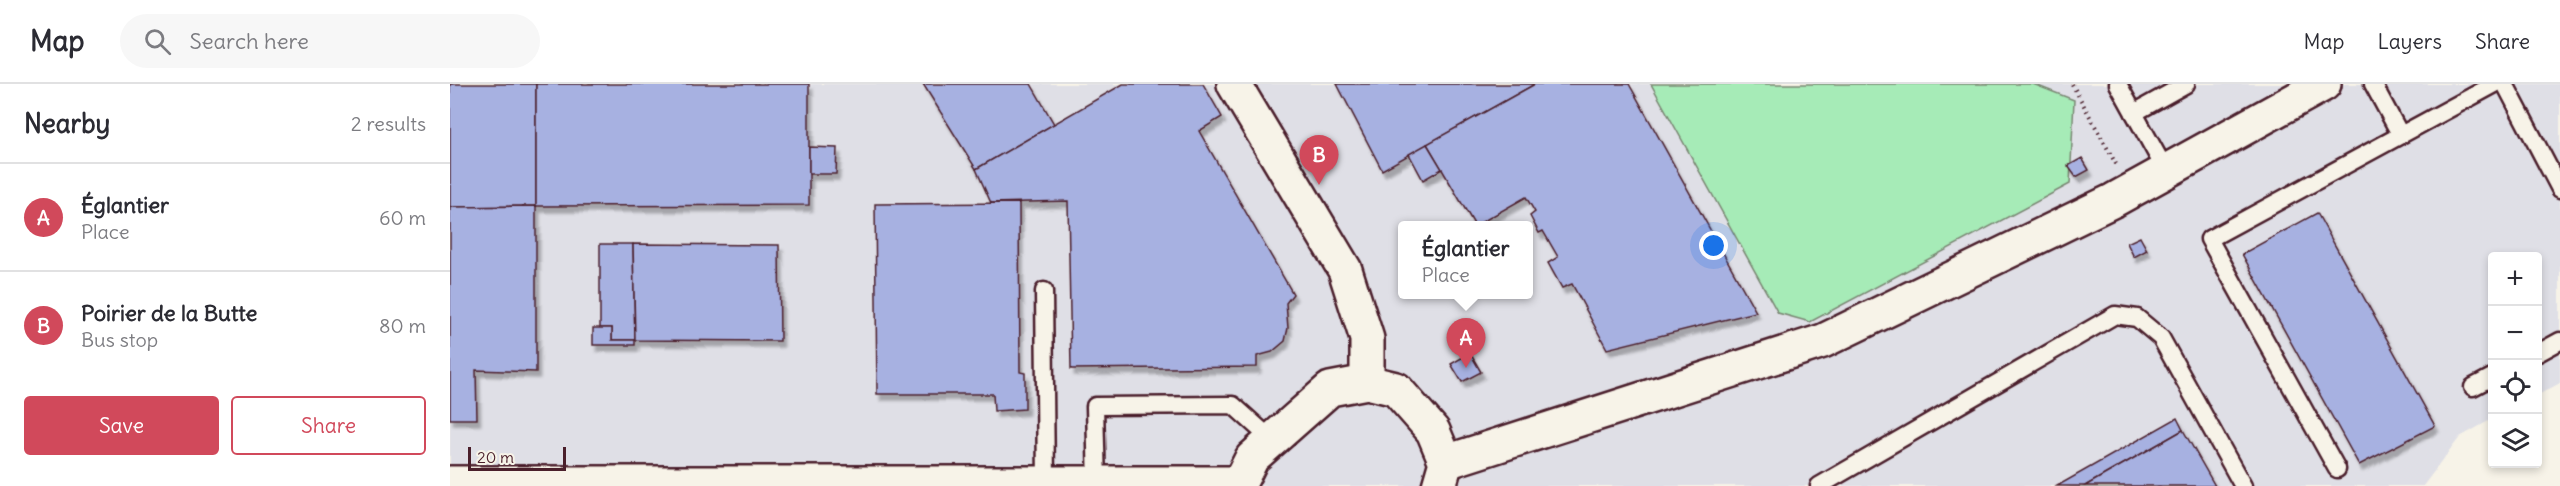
<!DOCTYPE html>
<meta charset="utf-8">
<style>
body{margin:0;font-family:Delius,sans-serif;background:#f7f7f7;color:#2b2b33}
.controls{position:absolute;right:18px;bottom:18px;display:grid;overflow:hidden;border-radius:6px;box-shadow:0 3px 9px #0003}
.controls button{width:54px;height:54px;display:grid;place-items:center;padding:0;border:0;border-bottom:2px solid #e1e1e2;background:#fff;color:#2b2b33;font:30px sans-serif}
.scale{position:absolute;left:18px;bottom:15px;width:98px;box-sizing:border-box;padding-left:6px;border:3px solid #4a1f2b;border-top:0;font-size:16px;line-height:21px;white-space:nowrap;color:#4a1f2b;-webkit-text-stroke:4px #f7f3e8;paint-order:stroke}
.you{position:absolute;left:1264px;top:162px;width:21px;height:21px;margin:-15px;border:4px solid #fff;border-radius:50%;background:#1a73e8;box-shadow:0 0 0 9px #1a73e833}
.badge{display:grid;place-items:center;width:39px;height:39px;border-radius:50%;background:#d1495b;color:#fff;font-size:20px;font-weight:700}
.pin{position:absolute;translate:-50% -50px;filter:drop-shadow(0 2px 3px #0008)}
.pin::after{content:'';position:absolute;top:32px;width:21px;height:18px;background:inherit;clip-path:polygon(0 0,100% 0,50% 100%)}
.popup{position:absolute;left:948px;top:137px;width:135px;height:78px;box-sizing:border-box;display:grid;place-content:center;border-radius:6px;background:#fff;filter:drop-shadow(0 2px 4px #0005);font-size:20px;white-space:nowrap;color:#7c7c81}
.popup b{font-size:22px;color:#2b2b33}
.popup::after{content:'';position:absolute;left:50%;top:100%;margin-left:-12px;border:12px solid transparent;border-top-color:#fff}
.list{margin:0;padding:0;list-style:none}
h2{display:flex;justify-content:space-between;align-items:center;height:78px;margin:0;padding:0 24px;font-size:26px}
h2 small{font-size:20px;font-weight:400;color:#7c7c81}
.list li{display:grid;grid-template-columns:39px 1fr auto;gap:18px;align-items:center;box-sizing:border-box;height:108px;padding:0 24px;border-top:2px solid #e1e1e2}
.list b{display:block;font-size:22px;white-space:nowrap}
.list p{margin:0;font-size:20px;white-space:nowrap;color:#7c7c81}
.list em{font-size:20px;font-style:normal;color:#7c7c81}
.actions{display:flex;gap:12px;padding:18px 24px}
.actions a{flex:1;padding:14px 0;border:2px solid #d1495b;border-radius:6px;text-align:center;font-size:21px;color:#d1495b}
.actions .main{background:#d1495b;color:#fff}
.icon{flex:none;width:33px;height:33px;fill:none;stroke:currentColor;stroke-width:2;stroke-linecap:round;stroke-linejoin:round}
.map{position:relative;flex:none;width:2110px;height:402px;overflow:hidden}
header{display:flex;align-items:center;gap:36px;box-sizing:border-box;height:84px;padding:0 30px;background:#fff;border-bottom:2px solid #e1e1e2}
header strong{font-size:28px}
nav{display:flex;gap:33px;margin-inline-start:auto;font-size:21px}
.search{width:420px;height:54px;background:#f7f7f7;display:flex;align-items:center;gap:15px;box-sizing:border-box;padding:0 21px;border-radius:33px;color:#7c7c81;font-size:22px}
main{display:flex}
aside{flex:1;background:#fff}
.map>svg:first-child{display:block}
</style>
<header>
<strong>Map</strong>
<div class="search"><svg class="icon" aria-label="search" viewBox="0 0 24 24"><circle cx="10" cy="10" r="6"/><path d="M15 15l6 6"/></svg>Search here</div>
<nav><a>Map</a><a>Layers</a><a>Share</a></nav>
</header>
<main>
<aside>
<h2>Nearby<small>2 results</small></h2>
<ul class="list">
<li><span class="badge">A</span><div><b>Églantier</b><p>Place</p></div><em>60 m</em></li>
<li><span class="badge">B</span><div><b>Poirier de la Butte</b><p>Bus stop</p></div><em>80 m</em></li>
</ul>
<div class="actions"><a class="main">Save</a><a>Share</a></div>
</aside>
<div class="map">
<svg width="2110" height="402" viewBox="0 0 2110 402">
<defs>
<filter id="shadow"><feDropShadow dx="3.5" dy="6" stdDeviation="1.5" flood-color="#0004"/></filter>
</defs>
<rect width="100%" height="100%" fill="#f7f3e8"/>
<filter id="ink" filterUnits="userSpaceOnUse"><feTurbulence type="fractalNoise" baseFrequency=".0167" numOctaves="2"/><feDisplacementMap in="SourceGraphic" scale="12" xChannelSelector="R" yChannelSelector="G"/><feConvolveMatrix kernelMatrix="1 2 1 2 8 2 1 2 1" color-interpolation-filters="sRGB"/></filter>
<g filter="url(#ink)">
<path fill="#dfdfe6" fill-rule="evenodd" d="M0,0H2110V299L2088,311V172H2042V335L2010,353L1973,402H0ZM953,142H1079V210H953Z"/>
<path fill="#a6ebb7" stroke="#788571" stroke-width="1.5" d="M1201,0H1583L1624,16L1620,100L1360,238L1328,229Z"/>
<g fill="#a7b1e1" stroke="#4a1f2b" stroke-width="1.5" filter="url(#shadow)">
<path d="M0,0H86V122L0,123Z"/>
<path d="M86,0H359V121L86,122Z"/>
<path d="M473,0H581L604,40L526,85Z"/>
<path d="M673,0H753L772,33L749,47L843,210L836,219L838,244L835,257L822,268L807,272V283L621,285L618,117L541,119L526,85Z"/>
<path d="M887,0H1085L932,86Z"/>
<path d="M1085,0H1179L1306,228L1157,265L1122,200L1112,204L1098,179L1108,173L1093,147L1089,149L1080,132L1085,128L1076,113L1025,142L977,60Z"/>
<path d="M977,60L992,85L973,96L959,70Z"/>
<path d="M359,63L387,64L386,90H359Z"/>
<path d="M1632,74L1639,86L1626,93L1618,82Z"/>
<path d="M569,119L570,288L575,289V325L544,327L543,310H427L425,120Z"/>
<path d="M86,122V288L26,286L27,335H0V123Z"/>
<path d="M1867,129L1985,342L1909,381L1792,170Z"/>
<path d="M1690,153L1697,166L1684,173L1677,159Z"/>
<path d="M150,160H183L185,256H162V244H150Z"/>
<path d="M183,160L329,161L330,257L185,256Z"/>
<path d="M143,244H162V256H185V261H143Z"/>
<path d="M1020,269L1031,288L1012,298L1001,280Z"/>
<path d="M1727,334L1733,346L1635,402H1607Z"/>
<path d="M1733,346L1765,402H1635Z"/>
</g>
<g fill="none" stroke-linecap="round" stroke-linejoin="round">
<g stroke="#4a1f2b" stroke-width="21">
<g id="service">
<path d="M1668,0L1716,87"/>
<path d="M1923,0L1950,50"/>
<path d="M2055,0L2110,105"/>
<path d="M1684,29L1736,0"/>
<path d="M594,207L596,399"/>
<path d="M2088,269L2110,257"/>
<path d="M2023,303L2042,293"/>
<path d="M1887,385L1759,155L2045,0"/>
<path d="M647,402L645,322L783,321L822,356"/>
<path d="M1369,402L1665,231L1687,234L1711,254L1793,402"/>
</g>
</g>
<g stroke="#4a1f2b" stroke-width="38">
<g id="minor">
<path d="M784,0L895,186L917,255V298"/>
<path d="M996,378L1373,257L1664,116L1874,0"/>
<path d="M0,399H788"/>
<path d="M788,402L802,374L880,305L917,298L946,305L983,347L996,378L989,402"/>
</g>
</g>
<path stroke="#4a1f2b" stroke-width="4" stroke-dasharray="1.5 4.5" stroke-linecap="butt" d="M1622,0L1666,80"/>
<use href="#service" stroke="#f7f3e8" stroke-width="16"/>
<use href="#minor" stroke="#f7f3e8" stroke-width="33"/>
</g>
</g>
</svg>
<div class="controls">
<button>+</button>
<button>−</button>
<button><svg class="icon" aria-label="locate" viewBox="0 0 24 24"><circle cx="12" cy="12" r="6"/><path d="M12 2v4M12 18v4M2 12h4M18 12h4"/></svg></button>
<button><svg class="icon" aria-label="layers" viewBox="0 0 24 24"><path d="M12 4l9 5-9 5-9-5zM3 14l9 5 9-5"/></svg></button>
</div>
<div class="scale">20 m</div>
<div class="you"></div>
<div class="pin badge" style="left:1016px;top:284px">A</div>
<div class="popup"><b>Églantier</b>Place</div>
<div class="pin badge" style="left:869px;top:101px">B</div>
</div>
</main>
